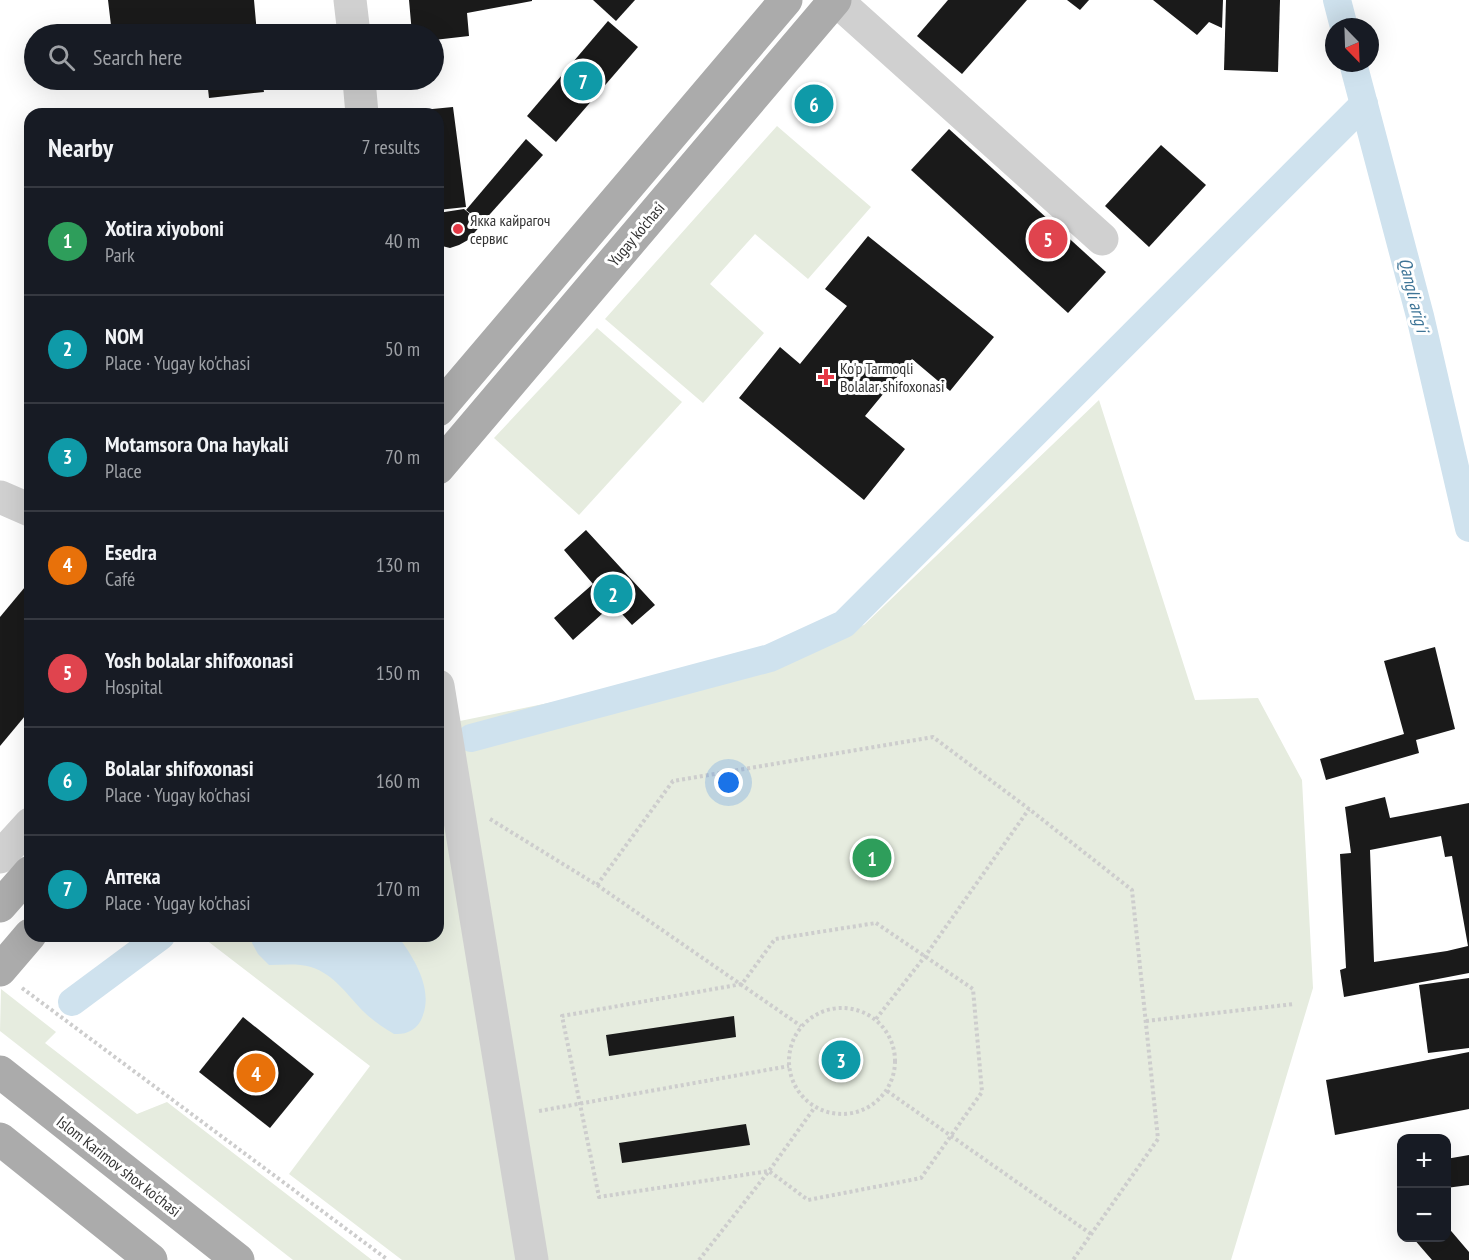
<!DOCTYPE html>
<meta charset="utf-8">
<style>
body{margin:0;font-family:"PT Sans Narrow",sans-serif;background:#242831;color:#f1f3f6}
.controls{position:absolute;right:18px;bottom:18px;display:grid;overflow:hidden;border-radius:12px;box-shadow:0 6px 24px #0002}
.controls button{width:54px;height:54px;display:grid;place-items:center;padding:0;border:0;border-bottom:2px solid #363941;background:#171b24;color:#f1f3f6;font:30px sans-serif}
.compass{position:absolute;left:1325px;top:18px;width:54px;height:54px;border-radius:50%;background:#171b24;box-shadow:0 6px 24px #0002;rotate:157deg}
.you{position:absolute;left:729px;top:783px;width:21px;height:21px;margin:-15px;border:4px solid #fff;border-radius:50%;background:#1a73e8;box-shadow:0 0 0 9px #1a73e833}
.badge{display:grid;place-items:center;width:39px;height:39px;border-radius:50%;background:#e63946;color:#fff;font-size:20px;font-weight:700}
.pin{position:absolute;translate:-50% -50%;border:3px solid #fff;box-shadow:0 2px 6px #0006}
.list{margin:0;padding:0;list-style:none}
h2{display:flex;justify-content:space-between;align-items:center;height:78px;margin:0;padding:0 24px;font-size:26px}
h2 small{font-size:20px;font-weight:400;color:#9ea1a6}
.list li{display:grid;grid-template-columns:39px 1fr auto;gap:18px;align-items:center;box-sizing:border-box;height:108px;padding:0 24px;border-top:2px solid #363941}
.list b{display:block;font-size:22px;white-space:nowrap}
.list p{margin:0;font-size:20px;white-space:nowrap;color:#9ea1a6}
.list em{font-size:20px;font-style:normal;color:#9ea1a6}
.icon{flex:none;width:33px;height:33px;fill:none;stroke:currentColor;stroke-width:2;stroke-linecap:round;stroke-linejoin:round}
.map{position:relative;flex:none;width:1469px;height:1260px;overflow:hidden}
.search{position:absolute;background:#171b24;box-shadow:0 6px 24px #0002;left:24px;top:24px;width:420px;height:66px;display:flex;align-items:center;gap:15px;box-sizing:border-box;padding:0 21px;border-radius:33px;color:#9ea1a6;font-size:22px}
.panel{position:absolute;background:#171b24;box-shadow:0 6px 24px #0002;left:24px;top:108px;width:420px;height:834px;border-radius:18px}
.map>svg:first-child{display:block}
</style>
<div class="map">
<svg width="1469" height="1260" viewBox="0 0 1469 1260">
<rect width="100%" height="100%" fill="#fff"/>
<g fill="#e6ecdf">
<path d="M777,126L871,207L808,279L755,234L710,284L764,333L703,403L605,319Z"/>
<path d="M597,328L682,402L579,515L494,438Z"/>
<path d="M1099,400L1195,700L1258,698L1302,780L1313,988L1231,1260H402L289,1174L370,1066L201,936H438V720L455,722L631,686L864,625Z"/>
<path d="M1,989L56,1032L45,1043L137,1114L167,1102L372,1260H293L0,1031Z"/>
</g>
<path fill="#cfe2ee" d="M254,936H398C413,957 433,987 423,1015C421,1022 416,1029 408,1032C404,1034 398,1034 394,1034C384,1028 373,1021 364,1012C348,996 334,974 311,967C297,963 283,965 269,965L258,954L252,943Z"/>
<g fill="none" stroke-linecap="round" stroke-linejoin="round">
<g stroke="#cfe2ee" stroke-width="28">
<path d="M1337,0L1344,27"/>
<path d="M1353,63L1420,316L1469,528"/>
<path d="M471,738L770,658L844,624L1364,104"/>
<path d="M72,1002L161,936"/>
</g>
</g>
<g fill="#1a1a1a" fill-rule="evenodd">
<path d="M108,0H254L257,34H202L201,25L157,30L158,34H112Z"/>
<path d="M409,0H532V1L467,13L469,36L434,40V34H412Z"/>
<path d="M593,0H635L616,21Z"/>
<path d="M948,0H1027L962,74L917,36Z"/>
<path d="M1067,0H1089L1080,10Z"/>
<path d="M1153,0H1223L1222,28L1209,22L1197,35Z"/>
<path d="M1226,0H1280L1278,72L1224,70Z"/>
<path d="M608,21L638,47L556,142L527,116Z"/>
<path d="M207,80H262L264,92L209,98Z"/>
<path d="M816,84L834,101L812,124L794,107Z"/>
<path d="M453,107L466,207L438,210V114H401V112Z"/>
<path d="M949,129L1106,272L1068,313L911,170Z"/>
<path d="M526,139L543,155L482,223L466,210Z"/>
<path d="M1161,145L1206,185L1149,247L1105,206Z"/>
<path d="M464,209L482,224L468,240L459,245L450,248L438,245V213Z"/>
<path d="M868,236L994,337L950,391L912,359L865,416L905,449L864,500L739,398L780,347L800,364L847,306L825,289Z"/>
<path d="M586,530L655,605L632,625L613,604L573,640L554,618L593,584L564,550Z"/>
<path d="M30,581V710L0,746V617Z"/>
<path d="M1435,647L1455,729L1416,740L1419,753L1326,780L1320,759L1404,734L1384,661Z"/>
<path d="M1385,797L1390,818L1469,803V973L1344,997L1340,970L1346,968L1340,854L1351,853L1345,807ZM1441,836L1445,857L1452,856L1468,946L1447,951L1374,962L1370,850Z"/>
<path d="M1469,978V1048L1428,1053L1419,985Z"/>
<path d="M734,1016L736,1037L609,1056L606,1035Z"/>
<path d="M243,1017L314,1074L270,1128L199,1072Z"/>
<path d="M1469,1052V1109L1335,1135L1326,1080Z"/>
<path d="M746,1124L750,1145L622,1163L619,1143Z"/>
<path d="M1469,1155V1185L1446,1188V1159Z"/>
<path d="M1446,1225L1469,1252V1260H1432L1413,1238H1446Z"/>
</g>
<g fill="none" stroke-linecap="round" stroke-linejoin="round">
<g stroke="#cdcdcd" stroke-width="4" stroke-dasharray="3 3" stroke-linecap="butt">
<path d="M490,819L597,885L801,1026"/>
<path d="M597,885L673,781L933,737L1029,809L1132,890L1158,1139L1073,1260"/>
<path d="M876,923L973,989L982,1092L921,1178L808,1200L769,1171L599,1197L562,1016L742,984L775,939Z"/>
<path d="M22,988L388,1260"/>
<circle cx="842" cy="1061" r="53"/>
<path d="M876,1019L926,955L1029,809"/>
<path d="M1146,1021L1294,1004"/>
<path d="M887,1091L1091,1234"/>
<path d="M539,1111L789,1066"/>
<path d="M699,1260L769,1171L815,1107"/>
</g>
<g stroke="#d0d0d0" stroke-width="33">
<path d="M350,0L354,34"/>
<path d="M836,0L1102,239"/>
<path d="M359,80L362,114"/>
<path d="M0,497L30,510"/>
<path d="M438,686L532,1260"/>
<path d="M0,857L30,824"/>
</g>
<g stroke="#ababab" stroke-width="33">
<path d="M438,410L786,0"/>
<path d="M438,468L835,0"/>
<path d="M0,906L30,872"/>
<path d="M0,970L30,935"/>
<path d="M0,1072L238,1260"/>
<path d="M0,1139L151,1260"/>
</g>
</g>
<g fill="#e63946" stroke="#fff" stroke-width="2">
<circle cx="458" cy="229" r="6"/>
<path d="M823 368h6v6h6v6h-6v6h-6v-6h-6v-6h6z"/>
</g>
<g text-anchor="middle" dominant-baseline="central" stroke-width="6" stroke-linejoin="round" paint-order="stroke">
<g font-size="16" fill="#333" stroke="#fff" text-anchor="start">
<text x="470" y="220">Якка кайрагоч<tspan x="470" dy="18">сервис</tspan></text>
<text x="840" y="368">Ko'p Tarmoqli<tspan x="840" dy="18">Bolalar shifoxonasi</tspan></text>
</g>
<g font-size="16" fill="#333" stroke="#fff">
<text transform="translate(636 234) rotate(-50)">Yugay ko'chasi</text>
<text transform="translate(119 1166) rotate(38)">Islom Karimov shox ko'chasi</text>
</g>
<g font-size="18" font-style="italic" fill="#3f7597" stroke="#fff">
<text transform="translate(1414 295) rotate(76)">Qangli arig'i</text>
</g>
</g>
</svg>
<div class="controls">
<button>+</button>
<button>−</button>
</div>
<svg class="compass" viewBox="-18 -18 36 36"><path d="M0-13l5 13h-10z" fill="#e53935"/><path d="M0 13l5-13h-10z" fill="#9ea1a6"/></svg>
<div class="you"></div>
<div class="pin badge" style="left:872px;top:858px;background:#2e9e5b">1</div>
<div class="pin badge" style="left:613px;top:594px;background:#0f9aa8">2</div>
<div class="pin badge" style="left:841px;top:1060px;background:#0f9aa8">3</div>
<div class="pin badge" style="left:256px;top:1073px;background:#e8710a">4</div>
<div class="pin badge" style="left:1048px;top:239px;background:#e0444e">5</div>
<div class="pin badge" style="left:814px;top:104px;background:#0f9aa8">6</div>
<div class="pin badge" style="left:583px;top:81px;background:#0f9aa8">7</div>
<div class="search"><svg class="icon" aria-label="search" viewBox="0 0 24 24"><circle cx="10" cy="10" r="6"/><path d="M15 15l6 6"/></svg>Search here</div>
<section class="panel">
<h2>Nearby<small>7 results</small></h2>
<ul class="list">
<li><span class="badge" style="background:#2e9e5b">1</span><div><b>Xotira xiyoboni</b><p>Park</p></div><em>40 m</em></li>
<li><span class="badge" style="background:#0f9aa8">2</span><div><b>NOM</b><p>Place · Yugay ko'chasi</p></div><em>50 m</em></li>
<li><span class="badge" style="background:#0f9aa8">3</span><div><b>Motamsora Ona haykali</b><p>Place</p></div><em>70 m</em></li>
<li><span class="badge" style="background:#e8710a">4</span><div><b>Esedra</b><p>Café</p></div><em>130 m</em></li>
<li><span class="badge" style="background:#e0444e">5</span><div><b>Yosh bolalar shifoxonasi</b><p>Hospital</p></div><em>150 m</em></li>
<li><span class="badge" style="background:#0f9aa8">6</span><div><b>Bolalar shifoxonasi</b><p>Place · Yugay ko'chasi</p></div><em>160 m</em></li>
<li><span class="badge" style="background:#0f9aa8">7</span><div><b>Аптека</b><p>Place · Yugay ko'chasi</p></div><em>170 m</em></li>
</ul>
</section>
</div>
